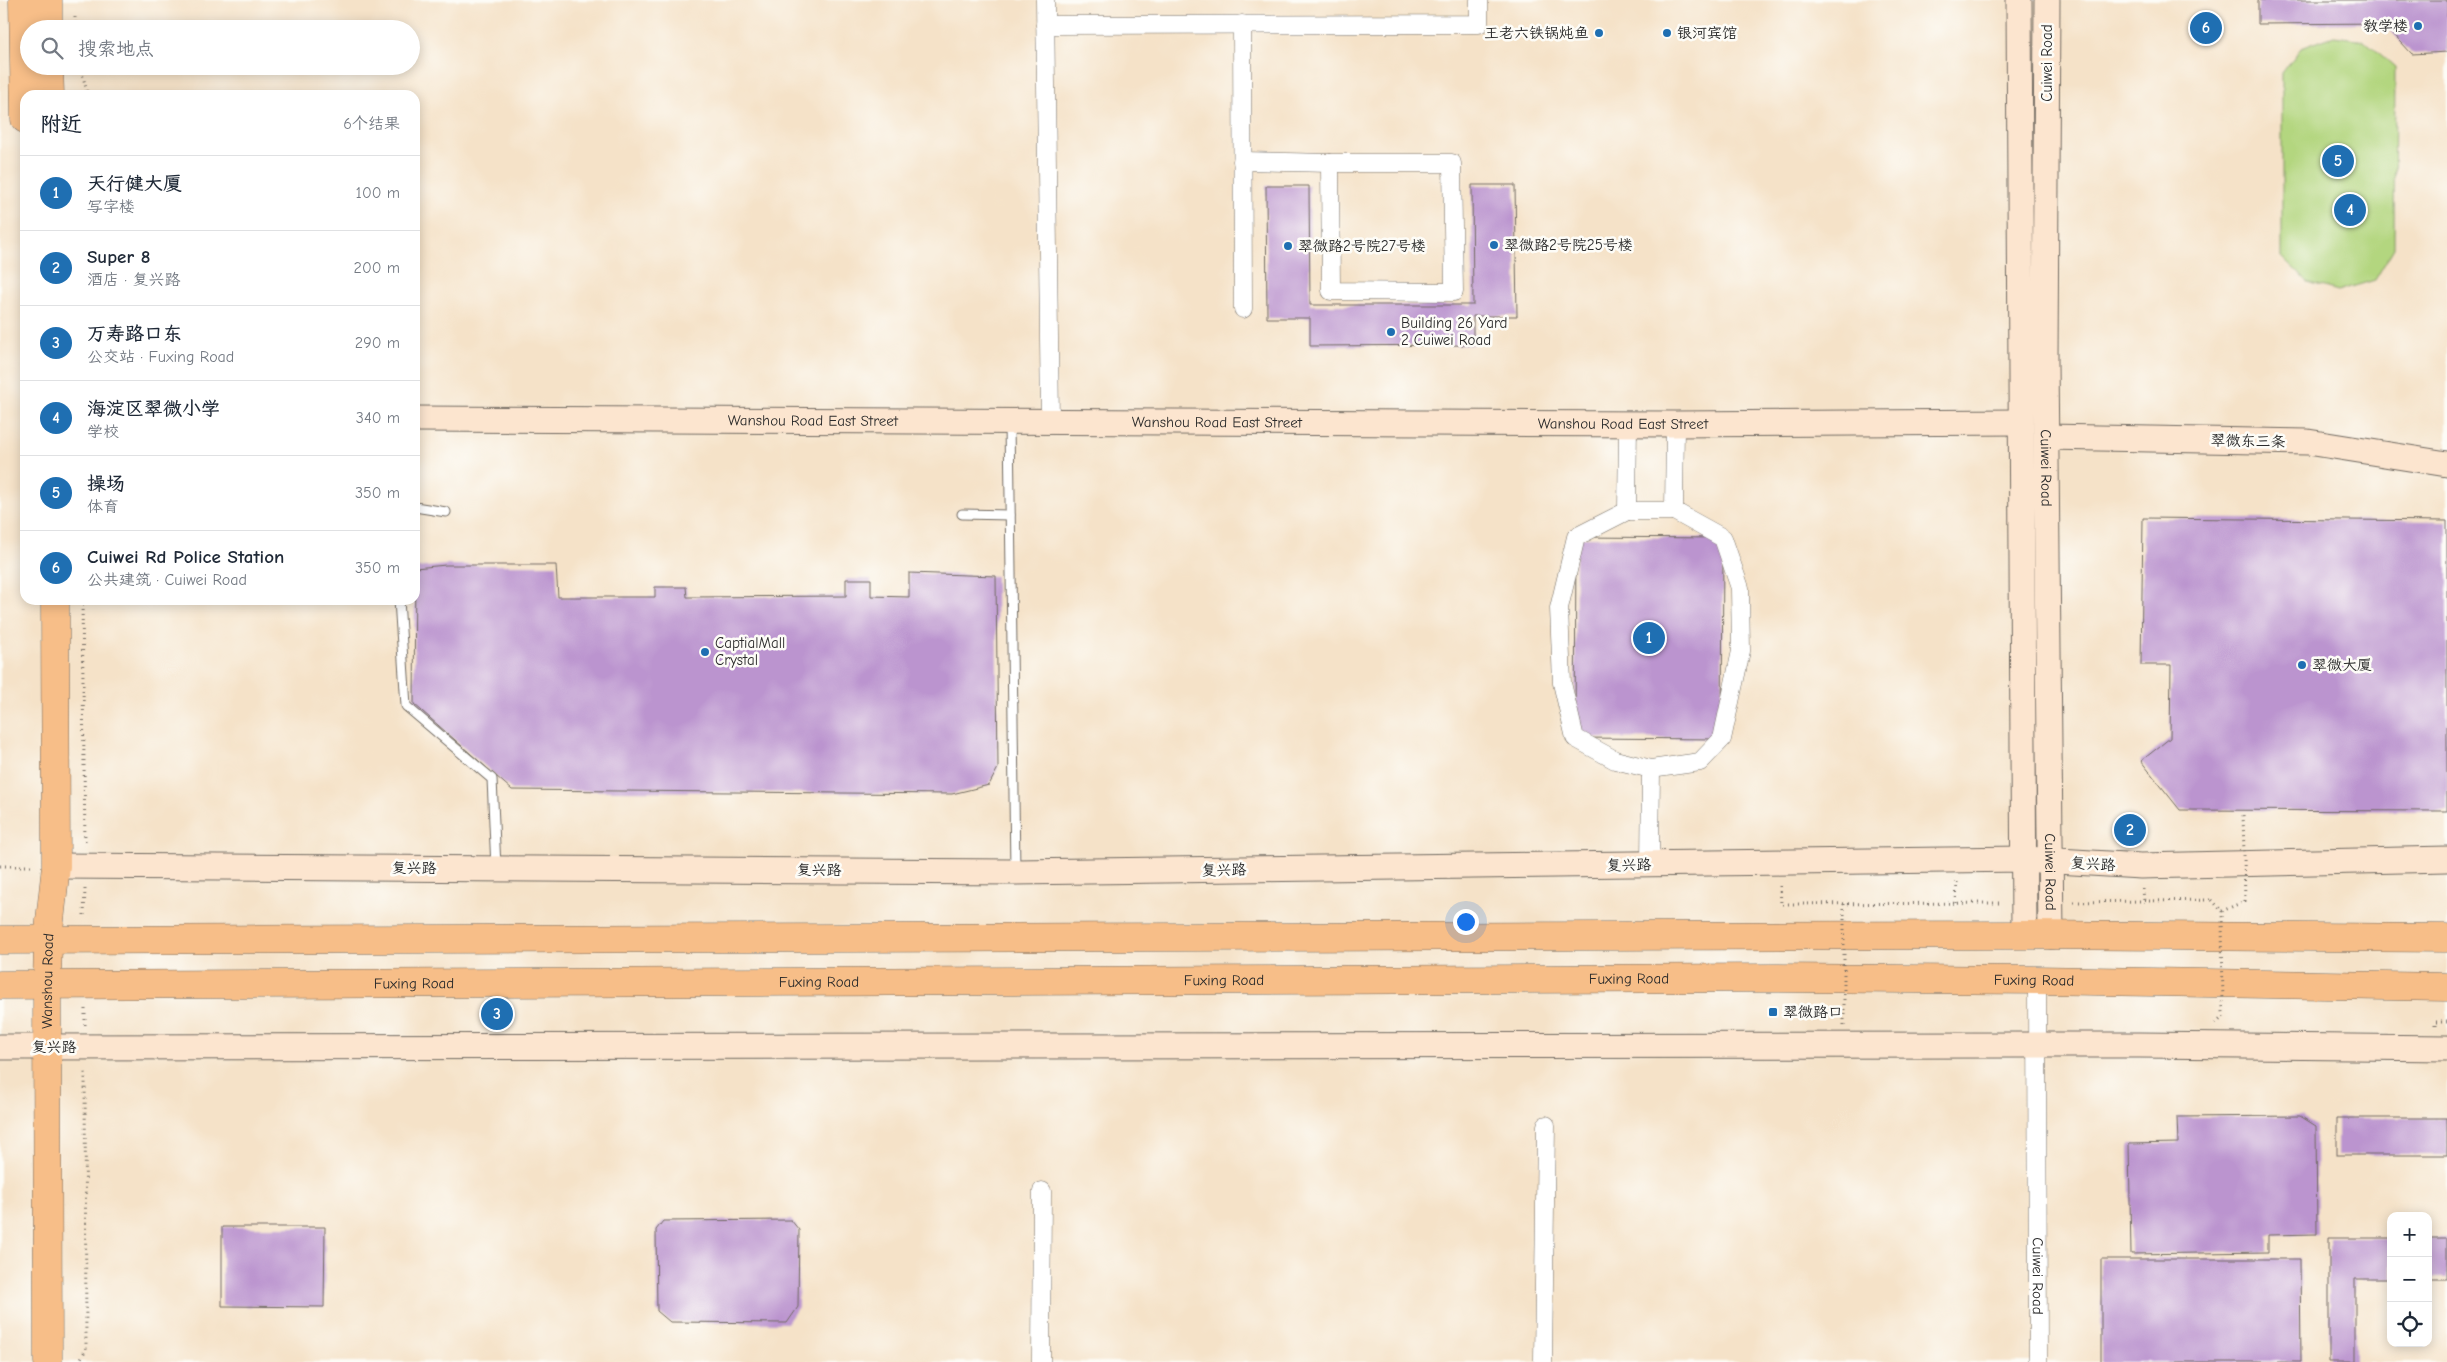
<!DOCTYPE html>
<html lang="zh">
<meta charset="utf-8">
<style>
body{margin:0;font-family:"Comic Neue","LXGW WenKai TC",sans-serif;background:#f6f6f7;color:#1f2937}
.controls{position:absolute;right:15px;bottom:15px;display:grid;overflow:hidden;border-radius:10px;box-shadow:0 2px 12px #0003}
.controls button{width:45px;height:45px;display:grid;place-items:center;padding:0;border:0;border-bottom:1px solid #e0e1e3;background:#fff;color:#1f2937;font:25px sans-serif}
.you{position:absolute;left:1465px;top:921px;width:18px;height:18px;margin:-12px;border:4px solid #fff;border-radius:50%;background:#1a73e8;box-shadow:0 0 0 8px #1a73e833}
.badge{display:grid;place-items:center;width:32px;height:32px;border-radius:50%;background:#1f6fb2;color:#fff;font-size:16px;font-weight:700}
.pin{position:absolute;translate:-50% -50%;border:2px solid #fff;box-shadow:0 1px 5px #0006}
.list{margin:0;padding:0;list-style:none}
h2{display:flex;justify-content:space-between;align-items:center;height:65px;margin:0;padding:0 20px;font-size:21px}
h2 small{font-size:16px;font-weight:400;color:#747a83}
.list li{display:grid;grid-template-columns:32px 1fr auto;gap:15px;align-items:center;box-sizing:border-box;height:75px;padding:0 20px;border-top:1px solid #e0e1e3}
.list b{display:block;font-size:19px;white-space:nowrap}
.list p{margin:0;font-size:16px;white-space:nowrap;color:#747a83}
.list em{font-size:16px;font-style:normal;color:#747a83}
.icon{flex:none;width:28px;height:28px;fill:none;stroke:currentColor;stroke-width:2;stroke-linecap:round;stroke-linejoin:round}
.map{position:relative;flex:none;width:2447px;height:1362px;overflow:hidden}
.search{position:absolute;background:#fff;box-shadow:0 2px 12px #0003;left:20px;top:20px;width:400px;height:55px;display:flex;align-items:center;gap:12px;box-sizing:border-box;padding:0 18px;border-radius:28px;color:#747a83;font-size:19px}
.panel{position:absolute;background:#fff;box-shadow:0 2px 12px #0003;left:20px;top:90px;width:400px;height:515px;border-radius:15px}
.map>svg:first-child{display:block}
</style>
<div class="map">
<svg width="2447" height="1362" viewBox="0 0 2447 1362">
<rect width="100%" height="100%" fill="#fdfcf7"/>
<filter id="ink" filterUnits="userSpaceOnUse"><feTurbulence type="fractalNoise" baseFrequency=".02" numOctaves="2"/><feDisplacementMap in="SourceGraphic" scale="10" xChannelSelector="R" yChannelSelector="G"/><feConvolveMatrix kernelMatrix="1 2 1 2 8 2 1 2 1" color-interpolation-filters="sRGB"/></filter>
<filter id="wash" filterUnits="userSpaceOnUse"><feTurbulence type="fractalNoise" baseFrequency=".0096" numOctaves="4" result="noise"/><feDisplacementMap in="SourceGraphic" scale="20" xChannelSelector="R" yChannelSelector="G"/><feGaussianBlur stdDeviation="1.12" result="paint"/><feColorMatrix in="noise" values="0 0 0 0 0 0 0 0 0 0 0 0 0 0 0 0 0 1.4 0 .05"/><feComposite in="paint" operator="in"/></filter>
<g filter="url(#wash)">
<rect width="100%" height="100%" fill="#f5e2c8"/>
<path fill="#b3d67f" stroke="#6f8055" d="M2334,36L2364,40L2395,67L2394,248L2375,280L2338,291L2308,282L2282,257V73L2301,48Z"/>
<g id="blocks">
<g fill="#bb94cf">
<path d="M2258,0H2447V52L2412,54L2389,29V23L2258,24Z"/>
<path d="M1472,185H1515L1517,316H1473V345L1310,346V318H1267L1266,186H1309L1310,305H1473Z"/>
<path d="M2143,518L2447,521V811L2180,810L2141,761L2170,738L2171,665H2141Z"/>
<path d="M1576,537L1723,538L1722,739L1575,738Z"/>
<path d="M446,565H556L558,597H655V587H686L687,597L846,596V579H871V596L909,597V573L996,576L998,768L989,785L952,794L512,790L414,704L415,568Z"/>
<path d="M2300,1116L2316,1126L2317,1234L2268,1235V1252L2131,1254L2129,1144L2178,1143L2177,1117Z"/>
<rect x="2337" y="1118" width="110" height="37"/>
<path d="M791,1220L799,1230L798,1307L787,1323L670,1322L657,1311L656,1230L663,1221Z"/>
<path d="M222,1227H325L324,1307L222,1306Z"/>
<path d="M2329,1238H2391V1279H2355V1362H2329Z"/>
<rect x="2428" y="1238" width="19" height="41"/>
<path d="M2101,1259H2300L2301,1362H2101Z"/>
</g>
</g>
</g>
<g filter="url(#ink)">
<use href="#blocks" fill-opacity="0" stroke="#726b62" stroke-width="1"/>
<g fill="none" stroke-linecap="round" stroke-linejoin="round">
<g stroke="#726b62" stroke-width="11">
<g id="lane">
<path d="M1009,423L1015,870"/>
<path d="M415,507L446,512"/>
<path d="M962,514L1010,515"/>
<path d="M399,600L406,706L492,779L496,868"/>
</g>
</g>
<g stroke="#726b62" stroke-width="19">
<g id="street">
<path d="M1045,0L1050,421"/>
<path d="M1242,24L1243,309"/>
<path d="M1045,25L1479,24V0"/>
<path d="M1242,161L1330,163"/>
<path d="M1330,163H1452L1454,292L1331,291Z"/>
<path d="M1628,424L1627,511H1674L1675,424"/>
<path d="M1627,511L1576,537L1559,608L1562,683L1575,738L1615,760L1651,769L1650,865"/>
<path d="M1651,769L1700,762L1722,739L1741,651L1740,588L1723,538L1674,511"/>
<path id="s1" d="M2037,980L2038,1362"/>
<path d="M1041,1362L1042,1191"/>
<path d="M1543,1362L1546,1125"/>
</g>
</g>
<g stroke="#726b62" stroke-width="27">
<g id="secondary">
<path d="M2019,0L2024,935"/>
<path id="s2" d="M2047,0L2045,362L2051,936"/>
<path id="s3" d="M415,419L1675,424L2020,422"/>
<path d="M2047,437L2308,442L2447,464"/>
<path d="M56,866L1015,872L2024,859L2141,866L2447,859"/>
<path d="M0,1047L2139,1045L2447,1048"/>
</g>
</g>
<g stroke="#726b62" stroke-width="29">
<g id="primary">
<path d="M23,0L25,119"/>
<path d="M48,0V29"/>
<path d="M49,66L50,95"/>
<path id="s4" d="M48,1362L47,985L48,939L56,866L55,600"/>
</g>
</g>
<g stroke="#726b62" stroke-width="29">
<g id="highway">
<path d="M0,940L2024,935L2447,938"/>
<path id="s5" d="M0,985L1776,978L2037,980L2447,987"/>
</g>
</g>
<g stroke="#726b62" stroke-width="3" stroke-dasharray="1 4" stroke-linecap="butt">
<path d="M75,17L76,29"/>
<path d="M80,66L88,95"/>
<path d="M82,600L85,843"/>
<path d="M0,866H33"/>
<path d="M1780,886L1781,904L2001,903"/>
<path d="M2143,889L2144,902"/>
<path d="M2074,902L2212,900"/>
<path d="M1956,903L1957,882"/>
<path d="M84,915L85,889"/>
<path d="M85,1009V1025"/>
<path d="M2435,1026V1022H2447"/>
<path d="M79,1362L86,1349L85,1069"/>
</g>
<use href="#lane" stroke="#fff" stroke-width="9"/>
<use href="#street" stroke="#fff" stroke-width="18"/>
<use href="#secondary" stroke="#fce5cf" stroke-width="25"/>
<use href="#primary" stroke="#f7be88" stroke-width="28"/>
<use href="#highway" stroke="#f7be88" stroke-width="28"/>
<g stroke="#726b62" stroke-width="3" stroke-dasharray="1 4" stroke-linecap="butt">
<path d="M2212,900L2222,911L2223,1017L2214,1025"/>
<path d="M1844,904V1027"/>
<path d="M2222,911L2245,901L2243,812"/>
</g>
</g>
</g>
<g fill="#1f6fb2" stroke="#fdfcf7" stroke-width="2">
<circle cx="2418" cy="26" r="5"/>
<circle cx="1599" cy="33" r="5"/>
<circle cx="1667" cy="33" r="5"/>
<circle cx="1494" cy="245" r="5"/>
<circle cx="1288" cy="246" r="5"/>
<circle cx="1391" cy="332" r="5"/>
<circle cx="705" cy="652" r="5"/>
<circle cx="2302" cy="665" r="5"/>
<rect x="1768" y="1007" width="10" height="10" rx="2.5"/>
</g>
<g text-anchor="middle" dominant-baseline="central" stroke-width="5" stroke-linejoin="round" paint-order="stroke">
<g font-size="15" fill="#2b2b2b" stroke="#fdfcf7" text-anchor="start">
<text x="2408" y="26" text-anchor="end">教学楼</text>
<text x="1589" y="33" text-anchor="end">王老六铁锅炖鱼</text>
<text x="1677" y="33">银河宾馆</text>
<text x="1504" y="245">翠微路2号院25号楼</text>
<text x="1298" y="246">翠微路2号院27号楼</text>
<text x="1401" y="323">Building 26 Yard<tspan x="1401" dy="17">2 Cuiwei Road</tspan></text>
<text x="715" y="643">CaptialMall<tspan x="715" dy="17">Crystal</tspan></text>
<text x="2312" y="665">翠微大厦</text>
<text x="1783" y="1012">翠微路口</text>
</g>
<g font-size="15" fill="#2b2b2b" stroke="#fdfcf7">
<text transform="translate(2047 63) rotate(-90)">Cuiwei Road</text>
<text stroke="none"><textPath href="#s3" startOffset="398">Wanshou Road East Street</textPath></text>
<text stroke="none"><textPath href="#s3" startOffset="802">Wanshou Road East Street</textPath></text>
<text stroke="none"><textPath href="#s3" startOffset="1208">Wanshou Road East Street</textPath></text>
<text transform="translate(2248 441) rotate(1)">翠微东三条</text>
<text stroke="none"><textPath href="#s2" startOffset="468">Cuiwei Road</textPath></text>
<text transform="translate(2093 864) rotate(3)">复兴路</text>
<text transform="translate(1629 865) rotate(-1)">复兴路</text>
<text x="414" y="868">复兴路</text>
<text x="819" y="870">复兴路</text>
<text transform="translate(1224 870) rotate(-1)">复兴路</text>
<text stroke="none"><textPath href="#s2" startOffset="872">Cuiwei Road</textPath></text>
<text stroke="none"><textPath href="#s5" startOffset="1629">Fuxing Road</textPath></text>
<text stroke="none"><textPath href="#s5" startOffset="2034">Fuxing Road</textPath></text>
<text stroke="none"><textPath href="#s4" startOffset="381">Wanshou Road</textPath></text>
<text stroke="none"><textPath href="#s5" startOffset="1224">Fuxing Road</textPath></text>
<text stroke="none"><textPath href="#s5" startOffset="819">Fuxing Road</textPath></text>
<text stroke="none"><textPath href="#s5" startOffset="414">Fuxing Road</textPath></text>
<text x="54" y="1047">复兴路</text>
<text stroke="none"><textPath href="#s1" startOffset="296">Cuiwei Road</textPath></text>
</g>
</g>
</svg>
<div class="controls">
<button>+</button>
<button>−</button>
<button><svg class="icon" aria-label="locate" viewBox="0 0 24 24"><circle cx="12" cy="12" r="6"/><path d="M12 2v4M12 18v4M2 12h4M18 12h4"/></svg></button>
</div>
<div class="you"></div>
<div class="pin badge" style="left:1649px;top:638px">1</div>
<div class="pin badge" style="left:2130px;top:830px">2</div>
<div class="pin badge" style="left:497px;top:1014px">3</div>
<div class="pin badge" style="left:2350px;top:210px">4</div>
<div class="pin badge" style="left:2338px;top:161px">5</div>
<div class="pin badge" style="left:2206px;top:28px">6</div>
<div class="search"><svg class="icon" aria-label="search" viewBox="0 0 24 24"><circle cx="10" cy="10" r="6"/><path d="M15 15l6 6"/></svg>搜索地点</div>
<section class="panel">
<h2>附近<small>6个结果</small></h2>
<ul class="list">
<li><span class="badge">1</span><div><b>天行健大厦</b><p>写字楼</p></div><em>100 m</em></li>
<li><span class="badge">2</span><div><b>Super 8</b><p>酒店 · 复兴路</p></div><em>200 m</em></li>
<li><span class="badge">3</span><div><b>万寿路口东</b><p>公交站 · Fuxing Road</p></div><em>290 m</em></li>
<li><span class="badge">4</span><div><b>海淀区翠微小学</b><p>学校</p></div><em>340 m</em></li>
<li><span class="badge">5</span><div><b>操场</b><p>体育</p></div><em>350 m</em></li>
<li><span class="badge">6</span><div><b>Cuiwei Rd Police Station</b><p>公共建筑 · Cuiwei Road</p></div><em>350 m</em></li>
</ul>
</section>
</div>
